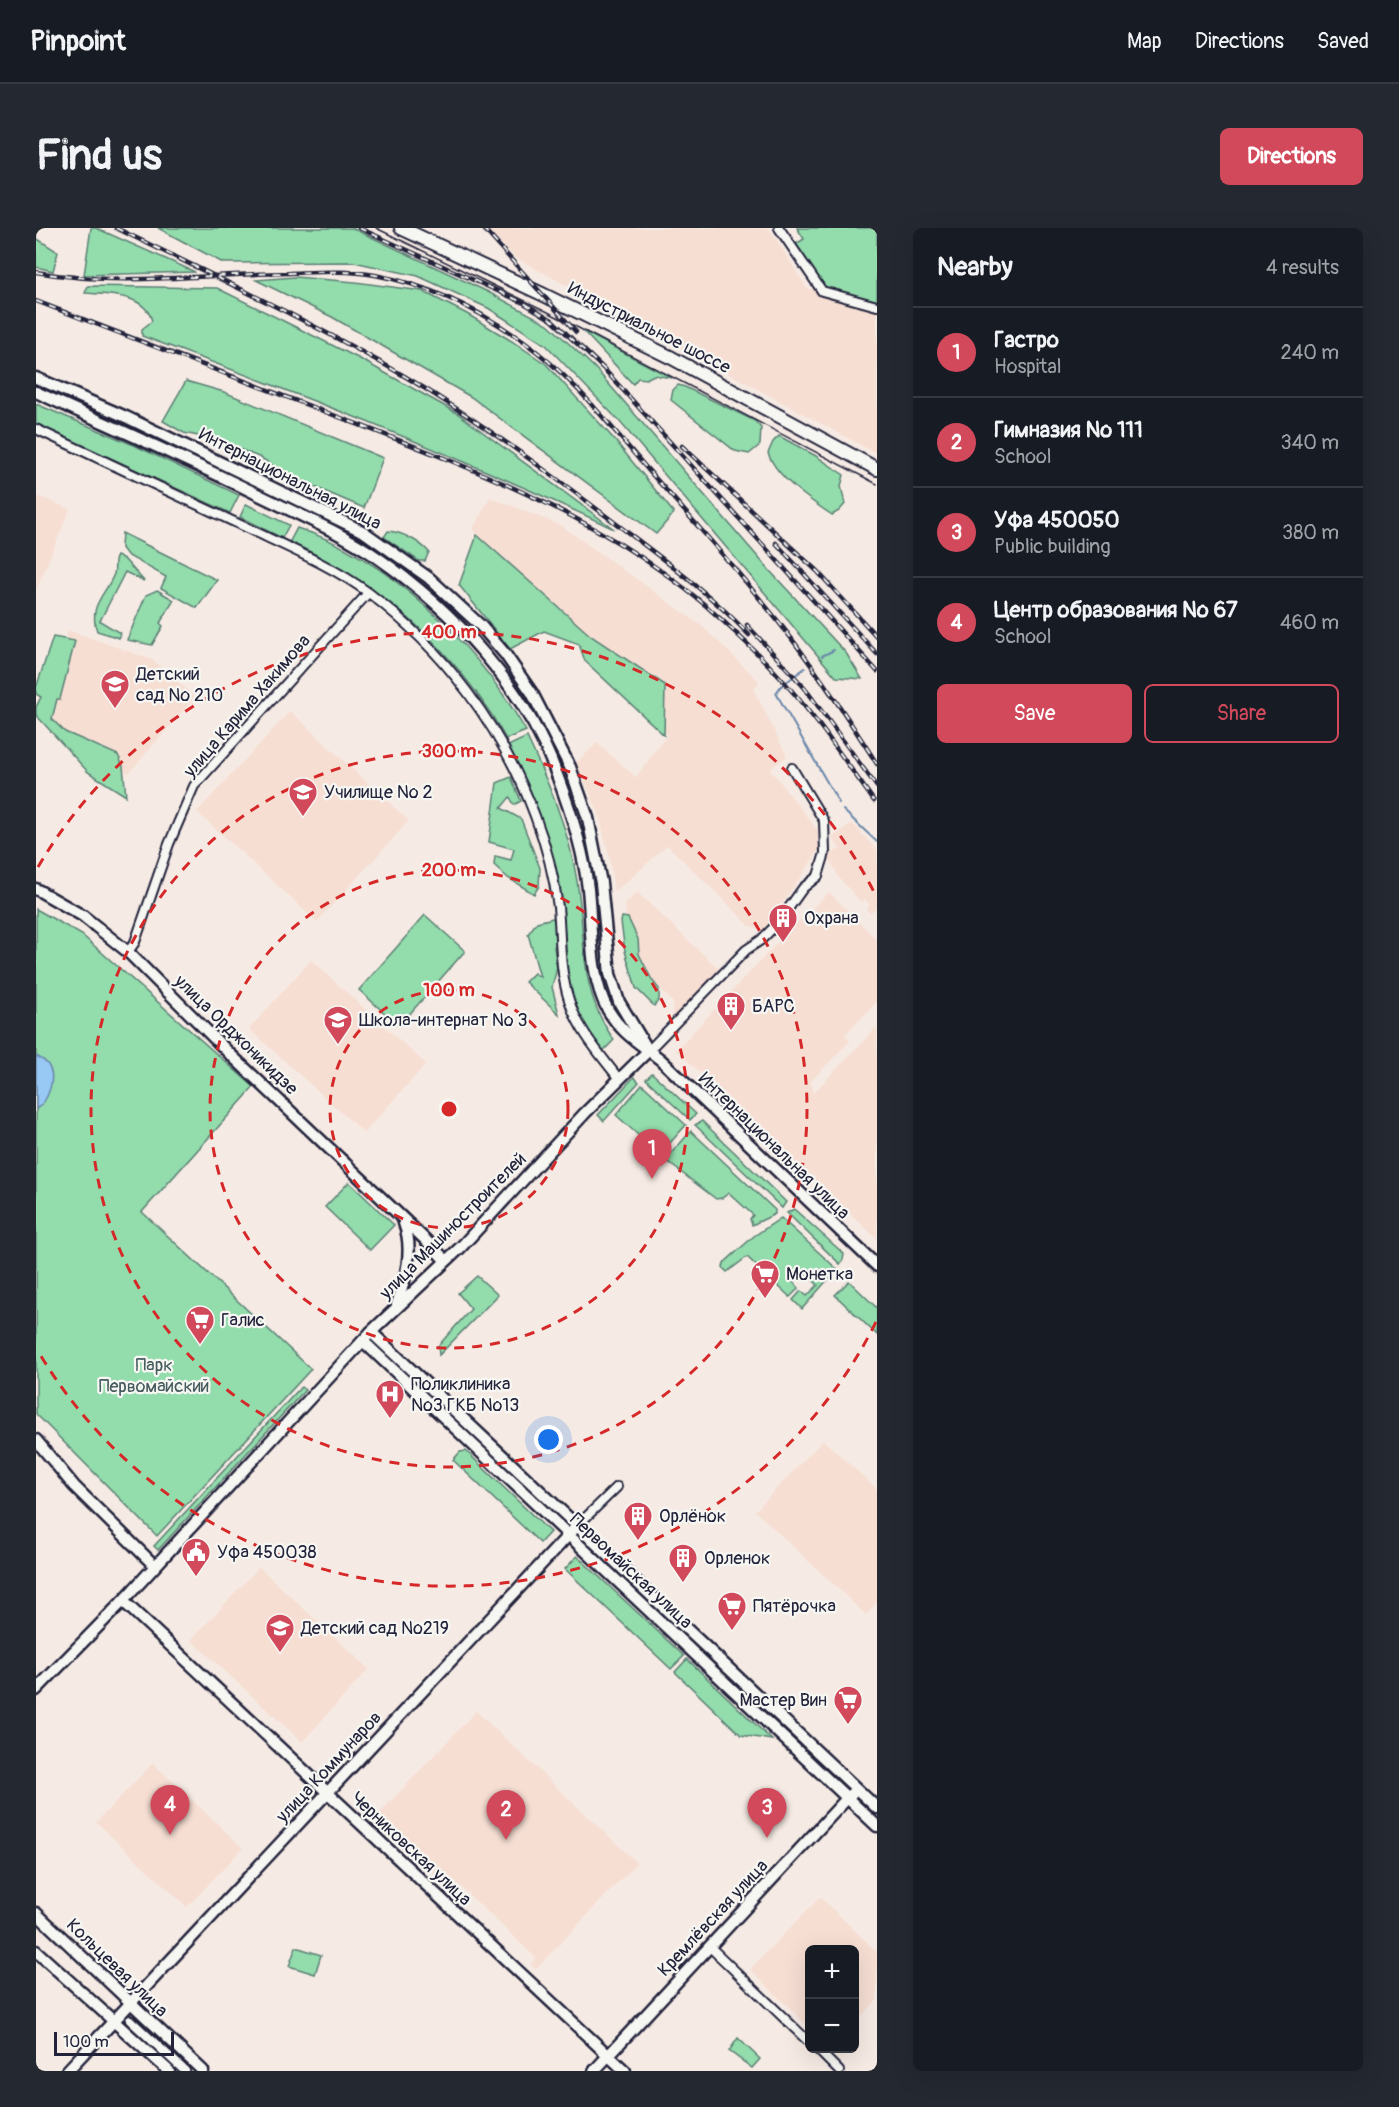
<!DOCTYPE html>
<meta charset="utf-8">
<style>
body{margin:0;font-family:Pangolin,sans-serif;background:#242831;color:#f1f3f6}
.controls{position:absolute;right:18px;bottom:18px;display:grid;overflow:hidden;border-radius:9px;box-shadow:0 6px 24px #0002}
.controls button{width:54px;height:54px;display:grid;place-items:center;padding:0;border:0;border-bottom:2px solid #363941;background:#171b24;color:#f1f3f6;font:30px sans-serif}
.scale{position:absolute;left:18px;bottom:15px;width:120px;box-sizing:border-box;padding-left:6px;border:3px solid #22223b;border-top:0;font-size:16px;line-height:21px;white-space:nowrap;color:#22223b;-webkit-text-stroke:4px #f6f6f2;paint-order:stroke}
.you{position:absolute;left:513px;top:1212px;width:21px;height:21px;margin:-15px;border:4px solid #fff;border-radius:50%;background:#1a73e8;box-shadow:0 0 0 9px #1a73e833}
.badge{display:grid;place-items:center;width:39px;height:39px;border-radius:50%;background:#d1495b;color:#fff;font-size:20px;font-weight:700}
.pin{position:absolute;translate:-50% -50px;filter:drop-shadow(0 2px 3px #0008)}
.pin::after{content:'';position:absolute;top:32px;width:21px;height:18px;background:inherit;clip-path:polygon(0 0,100% 0,50% 100%)}
.list{margin:0;padding:0;list-style:none}
h2{display:flex;justify-content:space-between;align-items:center;height:78px;margin:0;padding:0 24px;font-size:26px}
h2 small{font-size:20px;font-weight:400;color:#9ea1a6}
.list li{display:grid;grid-template-columns:39px 1fr auto;gap:18px;align-items:center;box-sizing:border-box;height:90px;padding:0 24px;border-top:2px solid #363941}
.list b{display:block;font-size:22px;white-space:nowrap}
.list p{margin:0;font-size:20px;white-space:nowrap;color:#9ea1a6}
.list em{font-size:20px;font-style:normal;color:#9ea1a6}
.actions{display:flex;gap:12px;padding:18px 24px}
.actions a{flex:1;padding:14px 0;border:2px solid #d1495b;border-radius:9px;text-align:center;font-size:21px;color:#d1495b}
.actions .main{background:#d1495b;color:#fff}
.map{position:relative;flex:none;width:841px;height:1843px;overflow:hidden;border-radius:9px}
header{display:flex;align-items:center;gap:36px;box-sizing:border-box;height:84px;padding:0 30px;background:#171b24;border-bottom:2px solid #363941}
header strong{font-size:28px}
nav{display:flex;gap:33px;margin-inline-start:auto;font-size:21px}
.intro{display:flex;align-items:center;justify-content:space-between;box-sizing:border-box;height:144px;padding:0 36px}
h1{margin:0;font-size:42px}
.button{padding:15px 27px;border-radius:9px;background:#d1495b;color:#fff;font-size:21px;font-weight:700}
main{display:flex;gap:36px;padding:0 36px}
aside{flex:1;background:#171b24;border-radius:9px;box-shadow:0 6px 24px #0002}
.map>svg:first-child{display:block}
</style>
<header>
<strong>Pinpoint</strong>
<nav><a>Map</a><a>Directions</a><a>Saved</a></nav>
</header>
<div class="intro"><h1>Find us</h1><a class="button">Directions</a></div>
<main>
<div class="map">
<svg width="841" height="1843" viewBox="0 0 841 1843">
<rect width="100%" height="100%" fill="#f6ebe4"/>
<filter id="ink" filterUnits="userSpaceOnUse"><feTurbulence type="fractalNoise" baseFrequency=".0167" numOctaves="2"/><feDisplacementMap in="SourceGraphic" scale="12" xChannelSelector="R" yChannelSelector="G"/><feConvolveMatrix kernelMatrix="1 2 1 2 8 2 1 2 1" color-interpolation-filters="sRGB"/></filter>
<g filter="url(#ink)">
<g fill="#f6ded3">
<path d="M449,0H733L771,60L841,79V226L480,30Z"/>
<path d="M0,267L34,281L0,363Z"/>
<path d="M454,269L526,298L666,398L723,453L718,462L751,528L734,541L782,603L783,622L728,702L714,698L631,617L591,654L578,663L573,628L562,583L540,535L561,515L600,549L631,507L543,408L528,404L437,301Z"/>
<path d="M32,402L117,432L159,469L93,545L6,493Z"/>
<path d="M254,483L373,593L281,694L161,584Z"/>
<path d="M816,595L841,622V679L834,685L830,681L834,677L829,671L825,674L802,649L792,627L804,621L796,610Z"/>
<path d="M601,664L684,742L636,791L637,775L622,758L615,754L600,725L590,691L589,676Z"/>
<path d="M793,664L841,712V774L809,807L814,813L774,854L777,865L841,799V1011L640,822L745,711L742,708L748,702L751,704Z"/>
<path d="M275,732L390,836L328,905L213,801Z"/>
<path d="M787,1212L841,1261V1374L830,1387L719,1283Z"/>
<path d="M223,1339L333,1441L266,1514L155,1412Z"/>
<path d="M440,1483L601,1635L500,1741L494,1736L500,1730L410,1645L404,1651L339,1590Z"/>
<path d="M117,1535L207,1620L151,1679L60,1594Z"/>
<path d="M784,1669L841,1724V1772L819,1795L818,1722H774L773,1799L714,1741Z"/>
</g>
<g fill="#93dcac" stroke="#5a7f74" stroke-width="1.5">
<path d="M55,0H60L159,44L48,47Z"/>
<path d="M122,0H316L452,64L512,96L559,140L734,343L810,425L826,451L800,449L584,194L510,117L452,80L382,48L318,34L187,35Z"/>
<path d="M761,0H841V73L789,60L760,16L768,11Z"/>
<path d="M0,10L22,24L17,43L0,39Z"/>
<path d="M259,49L319,54L386,63L431,86L474,112L510,136L577,210L638,285L620,306L435,169L296,89L220,52Z"/>
<path d="M52,58L181,60L324,131L421,185L578,301C425,228 265,167 106,108V101L116,93C109,65 72,67 49,65Z"/>
<path d="M547,103L636,150L618,147L610,151L602,150L597,156Z"/>
<path d="M150,153L188,164L347,230L328,280L255,249L225,230L181,212L148,205L127,193Z"/>
<path d="M642,157L649,159L719,193L725,200L724,217L713,226L699,223L635,172L637,162Z"/>
<path d="M0,176L100,218L203,267L194,285L0,196Z"/>
<path d="M743,208L780,228L808,247L805,258L809,276L803,283L796,287C775,273 740,249 732,225L737,214Z"/>
<path d="M210,276L253,297L246,310L204,289Z"/>
<path d="M261,300C354,329 443,420 490,503L470,511C435,448 382,390 321,352C299,338 276,327 253,315Z"/>
<path d="M352,303C366,304 383,313 393,324L389,333H383L348,309Z"/>
<path d="M86,305L181,352L161,380L125,360L130,349L91,327L85,319Z"/>
<path d="M441,307L555,408L629,457L628,507L549,433L543,416L508,403L474,421L423,357Z"/>
<path d="M81,328L88,331L108,353L89,344L64,393L84,405L83,410L61,403C52,377 69,368 78,346C80,339 77,334 81,328Z"/>
<path d="M121,362L138,372L124,395L127,398L116,417L91,412L110,367Z"/>
<path d="M17,409L39,413L24,471H21L16,491L29,504L82,527L87,538L90,568L52,544L0,487V479L5,469L0,466V460Z"/>
<path d="M491,509C513,556 533,602 541,653C551,712 541,759 578,812L566,824L556,811L543,788L534,766L529,735L526,689L492,561L472,518Z"/>
<path d="M475,549L485,573L478,577L474,569L465,580L485,591L504,640L503,658L498,666L472,650L458,637L459,628L475,632L478,621L453,614L461,555Z"/>
<path d="M0,681L46,707L218,859L106,984L275,1141L121,1308L0,1186Z"/>
<path d="M389,687L429,723L363,798L323,762Z"/>
<path d="M586,689L592,690L602,711L603,726L616,752L623,761V772L618,778L600,760L589,723L585,694Z"/>
<path d="M517,690L521,699V713L518,719L521,740L516,759L523,786L489,754L498,745L504,749L492,706L501,694Z"/>
<path d="M616,845L660,886L654,892L610,851Z"/>
<path d="M598,849L603,854L568,893L562,887Z"/>
<path d="M606,856L650,897L625,925H622L580,887Z"/>
<path d="M666,893L750,974L746,980L659,897Z"/>
<path d="M655,903L739,982V986L716,997L714,991L717,987L693,965L686,970L680,971L633,935L631,932L632,929Z"/>
<path d="M313,954L358,997L334,1022L289,979Z"/>
<path d="M758,981L808,1026L807,1032L804,1036L751,985Z"/>
<path d="M745,990L801,1041L766,1081L757,1072L765,1063L771,1068L782,1057L767,1043L757,1054L763,1060L754,1069L711,1029L691,1044L687,1040L688,1035L718,1008Z"/>
<path d="M441,1048L462,1067L403,1127L402,1118L435,1081L422,1065Z"/>
<path d="M813,1053L841,1080V1107L799,1067Z"/>
<path d="M265,1159L269,1162L122,1322L118,1318Z"/>
<path d="M430,1223L514,1304L504,1315L417,1232L424,1224Z"/>
<path d="M541,1328L648,1428L635,1441L529,1341Z"/>
<path d="M651,1431L736,1512L705,1507L639,1444Z"/>
<path d="M260,1719L285,1727L279,1746L253,1738Z"/>
<path d="M702,1810L724,1831L716,1840L693,1823Z"/>
</g>
<path fill="#98c8f4" stroke="#6986aa" stroke-width="1.5" d="M0,828C4,830 10,833 12,837C21,849 12,874 0,881Z"/>
<g fill="none" stroke-linecap="round" stroke-linejoin="round">
<g stroke="#6986aa" stroke-width="2">
<path d="M786,428L798,422"/>
<path d="M769,440L745,458L740,465L803,575"/>
<path d="M807,582L841,614"/>
</g>
<g stroke="#22223b" stroke-width="12">
<g id="street">
<path d="M743,0L786,63L841,78"/>
<path d="M0,201C70,234 139,266 209,299C251,319 295,337 333,365C408,422 466,499 499,588C510,617 518,648 522,679C525,710 523,741 533,772C542,802 564,826 583,851"/>
<path d="M92,724L99,714L133,616L158,558L332,365"/>
<path d="M613,822L710,722L725,712L742,695L767,660L782,648L789,625L788,593L756,540"/>
<path d="M541,1298L581,1259"/>
<path d="M673,1718L774,1815"/>
<path d="M94,1792L149,1843"/>
<path d="M780,1820L803,1843"/>
</g>
</g>
<g stroke="#22223b" stroke-width="15">
<g id="secondary">
<path d="M0,150L90,189L328,304L393,350L445,398L469,426L496,465L534,539L552,590L565,655L574,746L583,774L609,817"/>
<path d="M0,164C72,197 144,228 215,263C257,284 303,303 342,330C417,382 489,459 521,547C534,581 548,625 552,661C556,698 553,749 572,782C587,807 603,814 625,832L841,1038"/>
<path d="M0,661L47,688L92,724L195,827L398,1020L409,1032"/>
<path d="M361,1076C370,1049 378,1022 368,995"/>
<path d="M335,1104L841,1580"/>
<path d="M327,1113L841,1598"/>
<path d="M0,1212L38,1258L118,1337"/>
<path d="M87,1373L589,1843"/>
<path d="M0,1462L87,1373L335,1104L425,1019L549,885L613,822"/>
<path d="M0,1685L167,1843"/>
<path d="M0,1723L133,1843"/>
<path d="M31,1843L541,1298"/>
<path d="M558,1843L816,1565"/>
</g>
</g>
<g stroke="#22223b" stroke-width="16">
<path id="primary" d="M365,0L506,66L636,130L841,241"/>
</g>
<use href="#street" stroke="#f6f6f2" stroke-width="8"/>
<use href="#secondary" stroke="#f6f6f2" stroke-width="10"/>
<use href="#primary" stroke="#f6f6f2" stroke-width="12"/>
<path stroke="#22223b" stroke-width="1.5" d="M340,0L510,83L841,256"/>
<g stroke="#22223b" stroke-width="4.5">
<g id="rail">
<path d="M80,0C178,48 276,94 370,149C442,192 511,243 578,294C625,330 673,364 713,407"/>
<path d="M323,0L488,75L516,92L568,141L841,443"/>
<path d="M447,0L540,104"/>
<path d="M0,44C85,59 169,46 254,45C283,44 311,42 339,47C392,57 444,82 488,114C537,149 574,198 613,243C657,292 700,341 741,392C778,438 810,487 841,536"/>
<path d="M0,73C100,112 200,150 300,188C436,240 578,292 687,393C705,410 724,427 741,446C777,485 807,530 838,573"/>
<path d="M646,218L781,343L841,409"/>
<path d="M740,315L841,426"/>
<path d="M711,397L768,459L841,559"/>
</g>
</g>
<use href="#rail" stroke="#f6f6f2" stroke-width="2" stroke-dasharray="7" stroke-linecap="butt"/>
</g>
</g>
<g fill="none" stroke="#d62828" stroke-width="3" stroke-dasharray="10 8">
<circle cx="413" cy="881" r="119"/>
<circle cx="413" cy="881" r="239"/>
<circle cx="413" cy="881" r="358"/>
<path d="M840 1094A477 477 0 0 1 2 1123M2 639A477 477 0 0 1 840 668"/>
</g>
<defs>
<g id="school-pin" transform="scale(1.5)"><path d="M0 17L-7.5 6A9.5 9.5 0 1 1 7.5 6Z" fill="#d1495b" stroke="#f6f6f2"/><path d="M0-5L7-2L0 1L-7-2ZM-4 1L0 2.5L4 1V4Q0 6-4 4Z" fill="#fff"/></g>
<g id="university-pin" transform="scale(1.5)"><path d="M0 17L-7.5 6A9.5 9.5 0 1 1 7.5 6Z" fill="#d1495b" stroke="#f6f6f2"/><path d="M0-5L7-2L0 1L-7-2ZM-4 1L0 2.5L4 1V4Q0 6-4 4Z" fill="#fff"/></g>
<g id="building-pin" transform="scale(1.5)"><path d="M0 17L-7.5 6A9.5 9.5 0 1 1 7.5 6Z" fill="#d1495b" stroke="#f6f6f2"/><path d="M-4-6H4V6H1V3H-1V6H-4ZM-2.5-4.3h1.7v1.8h-1.7ZM.8-4.3h1.7v1.8H.8ZM-2.5-1h1.7V.8h-1.7ZM.8-1h1.7V.8H.8Z" fill="#fff"/></g>
<g id="supermarket-pin" transform="scale(1.5)"><path d="M0 17L-7.5 6A9.5 9.5 0 1 1 7.5 6Z" fill="#d1495b" stroke="#f6f6f2"/><path d="M-6-5.5h2.5l.6 2H6L4.5 2H-2.5L-4.4-4H-6ZM-1.5 3.2a1.3 1.3 0 1 0 .1 0ZM3 3.2a1.3 1.3 0 1 0 .1 0Z" fill="#fff"/></g>
<g id="hospital-pin" transform="scale(1.5)"><path d="M0 17L-7.5 6A9.5 9.5 0 1 1 7.5 6Z" fill="#d1495b" stroke="#f6f6f2"/><path d="M-5-5h3v3.5h4V-5h3V5h-3V1.5h-4V5h-3Z" fill="#fff"/></g>
<g id="civic-pin" transform="scale(1.5)"><path d="M0 17L-7.5 6A9.5 9.5 0 1 1 7.5 6Z" fill="#d1495b" stroke="#f6f6f2"/><path d="M-.6-6.5H3V-4.5H.6V-3L4-1V1h2V6H-6V1h2V-1L-.6-3ZM-1.2 2.5V6h2.4V2.5Z" fill="#fff"/></g>
</defs>
<g fill-rule="evenodd">
<use href="#school-pin" x="79" y="456"/>
<use href="#university-pin" x="267" y="564"/>
<use href="#building-pin" x="747" y="690"/>
<use href="#building-pin" x="695" y="778"/>
<use href="#school-pin" x="302" y="792"/>
<use href="#supermarket-pin" x="729" y="1046"/>
<use href="#supermarket-pin" x="164" y="1092"/>
<use href="#hospital-pin" x="354" y="1166"/>
<use href="#building-pin" x="602" y="1288"/>
<use href="#civic-pin" x="160" y="1324"/>
<use href="#building-pin" x="647" y="1330"/>
<use href="#supermarket-pin" x="696" y="1378"/>
<use href="#school-pin" x="244" y="1400"/>
<use href="#supermarket-pin" x="812" y="1472"/>
</g>
<g text-anchor="middle" dominant-baseline="central" stroke-width="4.5" stroke-linejoin="round" paint-order="stroke">
<g font-size="18" fill="#22223b" stroke="#f6f6f2">
<text transform="translate(613 100) rotate(27)">Индустриальное шоссе</text>
<text transform="translate(254 251) rotate(27)">Интернациональная улица</text>
<text transform="translate(211 478) rotate(-49)">улица Карима Хакимова</text>
<text transform="translate(200 807) rotate(44)">улица Орджоникидзе</text>
<text transform="translate(738 918) rotate(44)">Интернациональная улица</text>
<text transform="translate(417 998) rotate(-45)">улица Машиностроителей</text>
<text transform="translate(595 1343) rotate(43)">Первомайская улица</text>
<text transform="translate(293 1539) rotate(-47)">улица Коммунаров</text>
<text transform="translate(375 1621) rotate(43)">Черниковская улица</text>
<text transform="translate(677 1690) rotate(-47)">Кремлёвская улица</text>
<text transform="translate(81 1740) rotate(44)">Кольцевая улица</text>
</g>
<g font-size="18" fill="#22223b" stroke="#f6f6f2" text-anchor="start">
<text x="100" y="446">Детский<tspan x="100" dy="21">сад № 210</tspan></text>
<text x="288" y="564">Училище № 2</text>
<text x="768" y="690">Охрана</text>
<text x="716" y="778">БАРС</text>
<text x="323" y="792">Школа-интернат № 3</text>
<text x="750" y="1046">Монетка</text>
<text x="185" y="1092">Галис</text>
<text x="375" y="1156">Поликлиника<tspan x="375" dy="21">№3 ГКБ №13</tspan></text>
<text x="623" y="1288">Орлёнок</text>
<text x="181" y="1324">Уфа 450038</text>
<text x="668" y="1330">Орленок</text>
<text x="717" y="1378">Пятёрочка</text>
<text x="265" y="1400">Детский сад №219</text>
<text x="791" y="1472" text-anchor="end">Мастер Вин</text>
</g>
<g font-size="18" fill="#445a5d" stroke="#f6f6f2">
<text x="118" y="1137">Парк<tspan x="118" dy="21">Первомайский</tspan></text>
</g>
</g>
<circle cx="413" cy="881" r="9" fill="#d62828" stroke="#f6f6f2" stroke-width="3"/>
<g font-size="18" text-anchor="middle" font-weight="bold" fill="#d62828" stroke="#f6f6f2" stroke-width="4.5" stroke-linejoin="round" paint-order="stroke">
<text x="413" y="410">400 m</text>
<text x="413" y="529">300 m</text>
<text x="413" y="648">200 m</text>
<text x="413" y="768">100 m</text>
</g>
</svg>
<div class="controls">
<button>+</button>
<button>−</button>
</div>
<div class="scale">100 m</div>
<div class="you"></div>
<div class="pin badge" style="left:616px;top:951px">1</div>
<div class="pin badge" style="left:470px;top:1612px">2</div>
<div class="pin badge" style="left:731px;top:1610px">3</div>
<div class="pin badge" style="left:134px;top:1607px">4</div>
</div>
<aside>
<h2>Nearby<small>4 results</small></h2>
<ul class="list">
<li><span class="badge">1</span><div><b>Гастро</b><p>Hospital</p></div><em>240 m</em></li>
<li><span class="badge">2</span><div><b>Гимназия № 111</b><p>School</p></div><em>340 m</em></li>
<li><span class="badge">3</span><div><b>Уфа 450050</b><p>Public building</p></div><em>380 m</em></li>
<li><span class="badge">4</span><div><b>Центр образования № 67</b><p>School</p></div><em>460 m</em></li>
</ul>
<div class="actions"><a class="main">Save</a><a>Share</a></div>
</aside>
</main>
